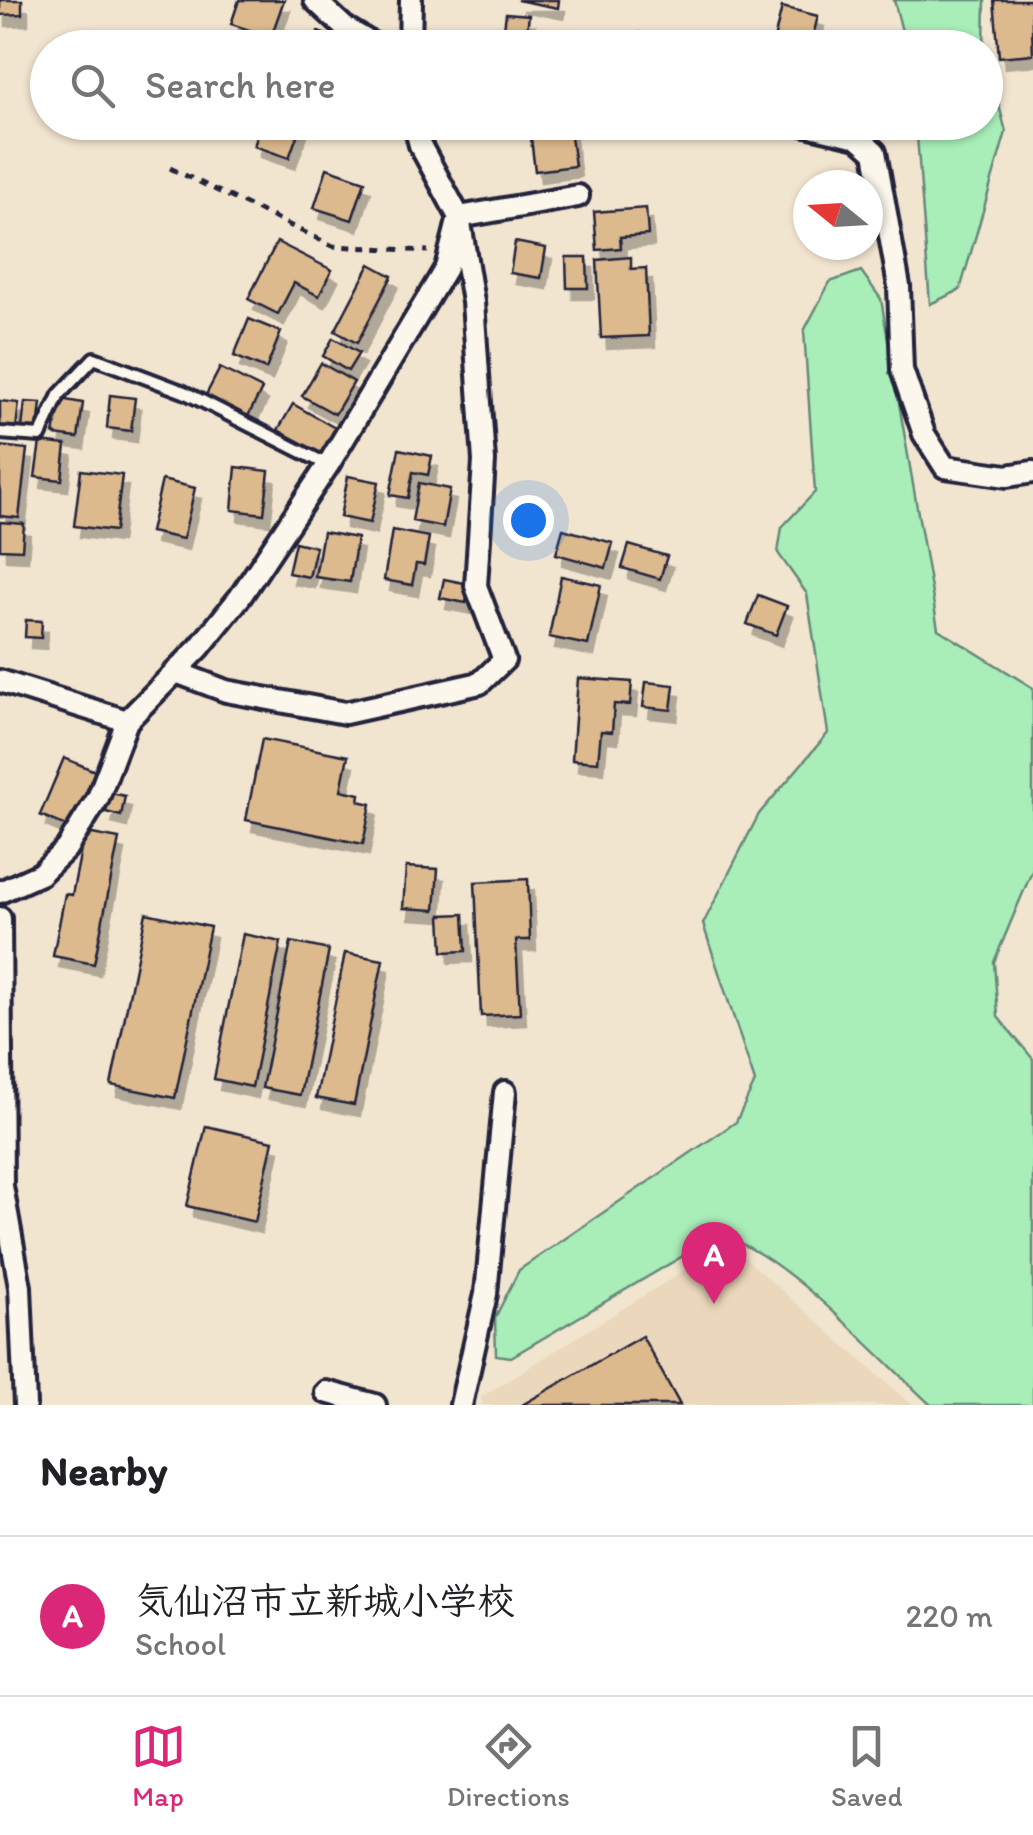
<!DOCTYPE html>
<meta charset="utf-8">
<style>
body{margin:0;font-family:Itim,"Klee One",sans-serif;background:#f2f2f2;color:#202124}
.compass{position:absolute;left:793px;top:170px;width:90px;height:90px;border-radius:50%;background:#fff;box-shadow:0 2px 8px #0004;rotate:288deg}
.you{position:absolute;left:528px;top:520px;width:35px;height:35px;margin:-25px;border:8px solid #fff;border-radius:50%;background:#1a73e8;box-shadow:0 0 0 15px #1a73e833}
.badge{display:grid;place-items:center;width:65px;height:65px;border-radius:50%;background:#db2777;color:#fff;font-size:32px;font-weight:700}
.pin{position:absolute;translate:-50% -82px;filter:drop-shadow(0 2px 5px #0008)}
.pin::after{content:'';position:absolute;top:52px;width:35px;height:30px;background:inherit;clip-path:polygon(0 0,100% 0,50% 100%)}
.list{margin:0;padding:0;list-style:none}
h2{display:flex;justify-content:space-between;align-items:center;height:130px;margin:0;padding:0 40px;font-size:42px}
h2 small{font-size:32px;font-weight:400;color:#757577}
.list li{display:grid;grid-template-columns:65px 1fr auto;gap:30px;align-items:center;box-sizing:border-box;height:160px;padding:0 40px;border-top:2px solid #e0e0e0}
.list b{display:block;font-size:38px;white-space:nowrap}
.list p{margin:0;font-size:32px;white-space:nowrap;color:#757577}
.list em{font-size:32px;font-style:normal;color:#757577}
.icon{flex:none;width:55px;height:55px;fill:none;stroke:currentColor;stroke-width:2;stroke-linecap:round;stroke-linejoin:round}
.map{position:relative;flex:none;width:1033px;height:1405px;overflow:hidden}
.search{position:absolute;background:#fff;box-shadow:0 2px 8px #0004;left:30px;right:30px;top:30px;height:110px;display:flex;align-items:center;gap:25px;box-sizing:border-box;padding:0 35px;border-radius:55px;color:#757577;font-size:38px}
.sheet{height:290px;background:#fff}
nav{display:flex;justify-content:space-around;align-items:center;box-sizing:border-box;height:140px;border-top:2px solid #e0e0e0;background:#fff;font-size:28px;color:#757577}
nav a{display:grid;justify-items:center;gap:5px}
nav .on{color:#db2777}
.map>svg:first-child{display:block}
</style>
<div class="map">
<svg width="1033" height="1405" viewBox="0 0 1033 1405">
<defs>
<filter id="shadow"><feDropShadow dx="6" dy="11" stdDeviation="0" flood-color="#0004"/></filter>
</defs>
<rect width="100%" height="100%" fill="#f2e5d0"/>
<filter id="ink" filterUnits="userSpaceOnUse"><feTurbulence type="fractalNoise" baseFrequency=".01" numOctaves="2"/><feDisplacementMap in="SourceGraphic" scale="20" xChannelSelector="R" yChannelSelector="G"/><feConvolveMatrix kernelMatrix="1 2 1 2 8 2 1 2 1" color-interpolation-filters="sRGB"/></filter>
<g filter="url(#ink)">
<path fill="#ebd8bc" d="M728,1243L912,1405H482L481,1397Z"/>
<g fill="#a9eeb9" stroke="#66887a" stroke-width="2.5">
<path d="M894,0H985L984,47H906Z"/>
<path d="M986,55L1006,132L960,290L930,304L916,123L986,122Z"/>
<path d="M861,271L881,299L938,629L1033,688V869L994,962L998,1017L1033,1059V1405H931C884,1362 775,1243 717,1236L511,1357L496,1355L495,1318L519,1270L736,1122L755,1082L703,924L759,814L828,733L807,594L778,553L782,527L815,492L804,331L830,282Z"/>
</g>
<g fill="#dcba8e" stroke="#22223b" stroke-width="2.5" filter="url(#shadow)">
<path d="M0,0H22V14L0,15Z"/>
<path d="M239,0H284L271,37L231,24Z"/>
<path d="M517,0H559L558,8Z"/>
<path d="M994,0H1031L1033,54L999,57Z"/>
<path d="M782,7L818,16L810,48H772Z"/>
<path d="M506,13L529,15L527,31L504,29Z"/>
<path d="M318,32L341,40L339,48H313Z"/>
<path d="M640,33L668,38L667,48H637Z"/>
<path d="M262,122H302L289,158L254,146Z"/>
<path d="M529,122H569L575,166L535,171Z"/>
<path d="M327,168L365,181L352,220L314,208Z"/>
<path d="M646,208L648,235L620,237L621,248L597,250L594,212Z"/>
<path d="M277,242L332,270L319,296L294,283L278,314L248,299Z"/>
<path d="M515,242L546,248L541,278L510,273Z"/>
<path d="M566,257H587L588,288H567Z"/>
<path d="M631,257V269L646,268L649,336L601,338L597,260Z"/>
<path d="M370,264L392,276L357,343L335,331Z"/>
<path d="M249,319L281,332L266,369L234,356Z"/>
<path d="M333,338L359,353L348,371L323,356Z"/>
<path d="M321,363L354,382L335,414L302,396Z"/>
<path d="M220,368L262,389L248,416L206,395Z"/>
<path d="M110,395L135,398L131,431L107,428Z"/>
<path d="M60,399L83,403L78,438L54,435Z"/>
<path d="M0,401L19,403L16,428L0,426Z"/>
<path d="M25,402L41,403L38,429L22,428Z"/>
<path d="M293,404L335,428L321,454L278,430Z"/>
<path d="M40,442L66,445L62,480L35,477Z"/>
<path d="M0,446L27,449L19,518L0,516Z"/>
<path d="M399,449L432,456L428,475L413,472L408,498L390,495Z"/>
<path d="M236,467L269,471L264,514L232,510Z"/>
<path d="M81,470L122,475L115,531L74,526Z"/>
<path d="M348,476L379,482L370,523L340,517Z"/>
<path d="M162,480L195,488L183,539L150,532Z"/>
<path d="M419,483L450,489L443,527L412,521Z"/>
<path d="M0,522L24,524L22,550L0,549Z"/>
<path d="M563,529L613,543L606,568L556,554Z"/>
<path d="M392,530L429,537L424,565L416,564L412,585L384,580Z"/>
<path d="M323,532L357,538L350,582L315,577Z"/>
<path d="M295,542L316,547L309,577L288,573Z"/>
<path d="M629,545L667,556L660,579L622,568Z"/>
<path d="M561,576L601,585L588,645L549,637Z"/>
<path d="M444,579L469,584L466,603L440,598Z"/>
<path d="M758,595L787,606L776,635L747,624Z"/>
<path d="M26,620L42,621L41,638L25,637Z"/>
<path d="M578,678L632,682L630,705L614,704L612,732L601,731L598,762L572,760Z"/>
<path d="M646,682L674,685L671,710L643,707Z"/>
<path d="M262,739L348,756L341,790L360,794L359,801L371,804L363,844L246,820Z"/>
<path d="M64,758L95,771L71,828L40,815Z"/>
<path d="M111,793L125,796L121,816L106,812Z"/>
<path d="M92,834L119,839L94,964L53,956L65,894L72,895L82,845Z"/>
<path d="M406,867L438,869L435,910L403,908Z"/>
<path d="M528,879L530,940H516L520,1014L481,1016L475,882Z"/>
<path d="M146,913L210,927L175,1098L111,1085Z"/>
<path d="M464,914L466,951L443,952L441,915Z"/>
<path d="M243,934L281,942L252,1087L214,1079Z"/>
<path d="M291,942L329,950L300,1095L262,1088Z"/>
<path d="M345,953L383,960L354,1105L316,1098Z"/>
<path d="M206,1126L273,1141L255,1222L187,1206Z"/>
<path d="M642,1336L680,1405H522Z"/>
</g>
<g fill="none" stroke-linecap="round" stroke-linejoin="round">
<g stroke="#22223b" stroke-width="18">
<path id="lane" d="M0,433L40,436L59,395L94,358L184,392L328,465"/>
</g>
<g stroke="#22223b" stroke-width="28">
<g id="street">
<path d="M315,0L344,27L379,48"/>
<path d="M410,48L411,0"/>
<path d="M794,122L858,137L875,152L899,286L902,370L924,434L945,467L1007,476L1033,472"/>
<path d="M176,672L226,691L345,713L480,683L504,660L476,586L484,461L473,302L459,217L578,196"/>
<path d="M0,681L127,721"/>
<path d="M0,892L40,874L66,849L98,798L127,721L199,648L240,597L328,465L446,268L459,217L420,145L414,122"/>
<path d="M0,918L2,1186L20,1287L25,1405"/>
<path d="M326,1392L375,1405"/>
<path d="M461,1405L486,1294L505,1092"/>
</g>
</g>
<path stroke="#22223b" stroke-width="5" stroke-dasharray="8 8" stroke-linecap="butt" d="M170,168L333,246L428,251"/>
<use href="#lane" stroke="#fbf7ec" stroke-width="10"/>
<use href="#street" stroke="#fbf7ec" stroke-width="20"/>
</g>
</g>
</svg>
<svg class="compass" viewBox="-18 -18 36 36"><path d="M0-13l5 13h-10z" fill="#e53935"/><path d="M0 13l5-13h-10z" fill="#757577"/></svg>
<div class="you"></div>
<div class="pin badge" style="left:714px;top:1304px">A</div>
<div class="search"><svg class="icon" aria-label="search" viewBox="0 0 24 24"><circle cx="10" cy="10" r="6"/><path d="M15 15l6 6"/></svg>Search here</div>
</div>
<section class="sheet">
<h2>Nearby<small></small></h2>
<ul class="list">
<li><span class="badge">A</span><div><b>気仙沼市立新城小学校</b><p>School</p></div><em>220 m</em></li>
</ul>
</section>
<nav>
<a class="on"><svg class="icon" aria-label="map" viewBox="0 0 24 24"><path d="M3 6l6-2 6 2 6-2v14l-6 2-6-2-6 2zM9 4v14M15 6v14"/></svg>Map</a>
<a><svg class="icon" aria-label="directions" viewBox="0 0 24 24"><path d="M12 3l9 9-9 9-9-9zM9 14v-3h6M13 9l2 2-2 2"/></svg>Directions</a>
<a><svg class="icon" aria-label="saved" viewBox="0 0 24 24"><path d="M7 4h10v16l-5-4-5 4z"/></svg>Saved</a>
</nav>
